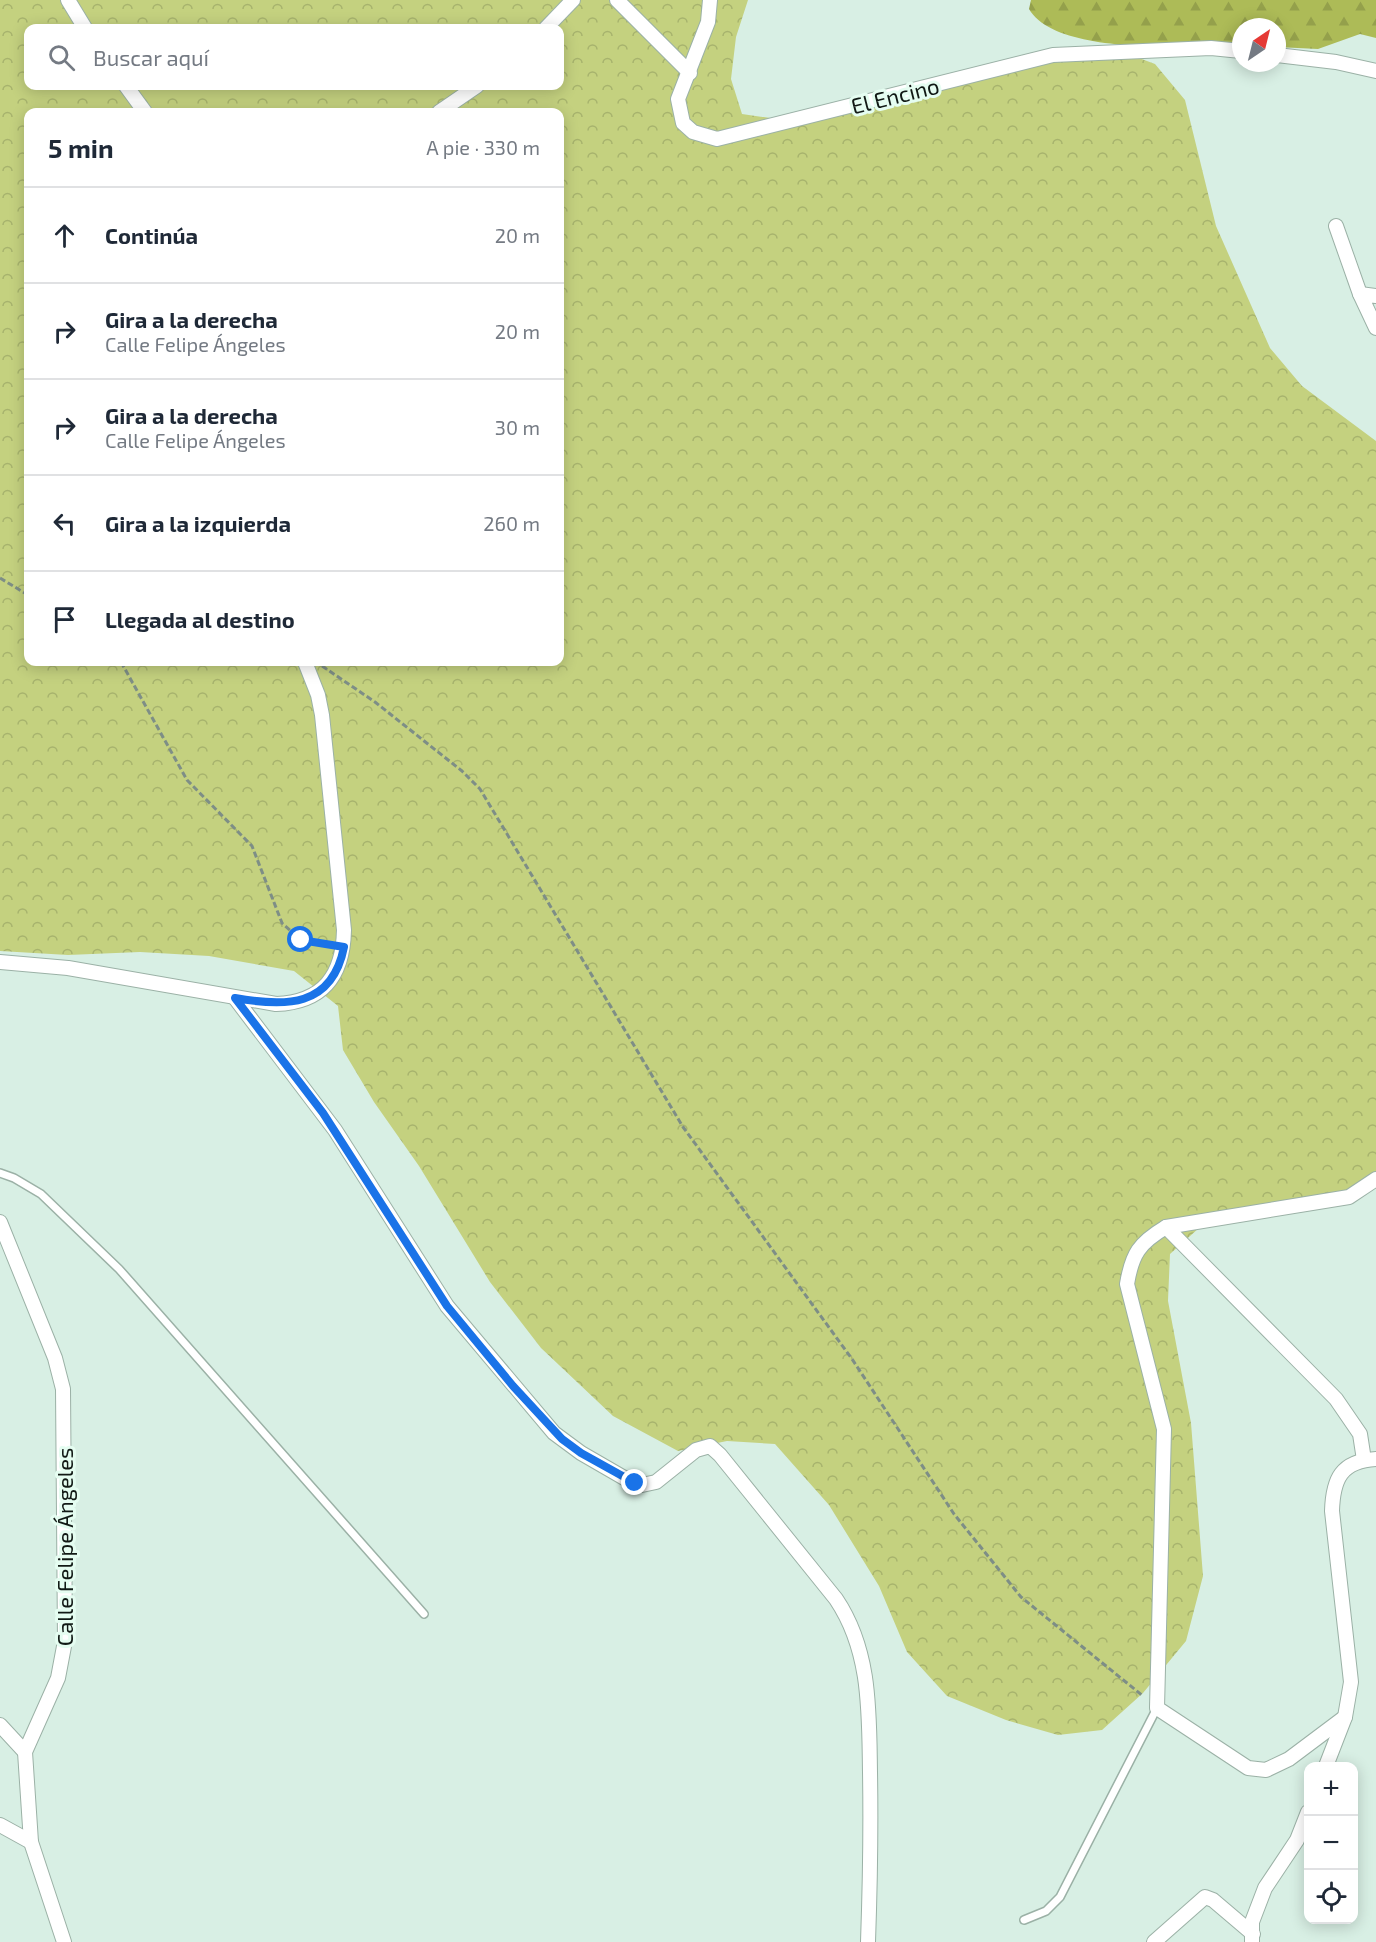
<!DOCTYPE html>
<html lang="es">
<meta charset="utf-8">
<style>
body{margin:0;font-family:"Exo 2",sans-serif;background:#f6f6f7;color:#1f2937}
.controls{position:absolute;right:18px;bottom:18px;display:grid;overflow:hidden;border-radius:12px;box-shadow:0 3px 15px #0003}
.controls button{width:54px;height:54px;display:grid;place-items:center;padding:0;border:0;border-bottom:2px solid #e0e1e3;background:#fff;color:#1f2937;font:30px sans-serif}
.compass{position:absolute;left:1232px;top:18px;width:54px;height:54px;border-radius:50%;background:#fff;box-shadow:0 3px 15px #0003;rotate:35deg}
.stop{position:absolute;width:18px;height:18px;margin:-14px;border:4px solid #1a73e8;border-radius:50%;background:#fff}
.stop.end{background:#1a73e8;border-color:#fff;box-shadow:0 2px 6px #0008}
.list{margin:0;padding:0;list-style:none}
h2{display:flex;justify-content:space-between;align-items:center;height:78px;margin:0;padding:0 24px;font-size:26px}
h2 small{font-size:20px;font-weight:400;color:#747a83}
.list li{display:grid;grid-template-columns:39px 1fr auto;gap:18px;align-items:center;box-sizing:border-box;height:96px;padding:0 24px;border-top:2px solid #e0e1e3}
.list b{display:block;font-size:22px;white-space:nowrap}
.list p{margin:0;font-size:20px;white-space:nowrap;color:#747a83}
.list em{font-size:20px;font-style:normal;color:#747a83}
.icon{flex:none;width:33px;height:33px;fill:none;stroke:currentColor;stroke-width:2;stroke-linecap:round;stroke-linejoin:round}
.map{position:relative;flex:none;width:1376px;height:1942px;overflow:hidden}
.search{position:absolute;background:#fff;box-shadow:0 3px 15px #0003;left:24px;top:24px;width:540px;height:66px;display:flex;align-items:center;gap:15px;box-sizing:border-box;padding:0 21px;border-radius:12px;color:#747a83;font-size:22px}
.panel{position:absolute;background:#fff;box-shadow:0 3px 15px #0003;left:24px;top:108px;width:540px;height:558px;border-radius:12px}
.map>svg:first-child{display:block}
</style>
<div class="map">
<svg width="1376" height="1942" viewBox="0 0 1376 1942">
<defs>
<pattern id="forest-firs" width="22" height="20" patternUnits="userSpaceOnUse" patternTransform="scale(1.5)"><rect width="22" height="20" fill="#adbb57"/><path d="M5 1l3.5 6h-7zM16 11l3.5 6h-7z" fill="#94a04b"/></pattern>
<pattern id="park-crowns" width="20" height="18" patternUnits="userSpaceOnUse" patternTransform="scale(1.5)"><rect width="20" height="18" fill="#c4d17f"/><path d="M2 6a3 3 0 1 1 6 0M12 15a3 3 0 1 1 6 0" fill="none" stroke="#a7b36d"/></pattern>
</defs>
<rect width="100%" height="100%" fill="#d8efe4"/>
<path fill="url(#forest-firs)" d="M1031,0H1376V38L1360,34L1318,49L1277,47V27H1241V46C1191,46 1056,56 1029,9Z"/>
<path fill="url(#park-crowns)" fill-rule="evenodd" d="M0,0H748L736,37L731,79L742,114L784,120L1107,46L1155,64L1185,100L1216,226L1270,348L1302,386L1376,441V1184L1199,1228L1170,1254L1168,1301L1191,1423L1203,1576L1186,1641L1143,1693L1102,1730L1058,1735L1006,1720L947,1696L907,1652L879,1586L829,1505L775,1444L727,1441L678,1451L613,1416L541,1348L490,1282L419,1166L374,1102L343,1050L338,1006L294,971L209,956L140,952L68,955L0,951ZM28,28H560V86H28ZM28,112H560V662H28Z"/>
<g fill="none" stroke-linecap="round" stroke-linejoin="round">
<g stroke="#9bb1a6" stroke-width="10">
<g id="service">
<path d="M0,1173L14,1178L41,1194L119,1269L424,1614"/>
<path d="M1024,1920L1046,1911L1060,1897L1157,1708"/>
</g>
</g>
<g stroke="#9bb1a6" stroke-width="16">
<g id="minor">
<path d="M68,0L85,28"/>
<path d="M617,0L690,73"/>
<path d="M710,0L708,22L678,99L683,123L693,132L717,139L1053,55L1211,48L1241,51"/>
<path d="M546,28L573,0"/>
<path d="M1277,55L1336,62L1376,71"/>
<path d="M126,86L145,112"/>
<path d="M439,112L477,86"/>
<path d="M1336,226L1360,294"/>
<path d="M1376,296L1360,294L1376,328"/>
<path d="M0,962L68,968L276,1004C323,1002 343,976 344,930L322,715L318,695L305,662"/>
<path d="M235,998L335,1130L447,1306L554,1433L581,1453L626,1479L642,1485L656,1482L696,1450L710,1446L720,1455L836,1599C871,1651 869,1712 870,1772C871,1829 870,1885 868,1942"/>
<path d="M0,1222L55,1358L63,1389L65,1641L58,1678L25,1752L31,1842L64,1942"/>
<path d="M1166,1227L1336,1399L1360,1434L1364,1460"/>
<path d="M1345,1717L1289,1759L1266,1770L1248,1768L1157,1708L1164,1429L1127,1284C1132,1254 1139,1243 1166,1227L1349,1197L1376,1179"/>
<path d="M0,1725L25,1752"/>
<path d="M1326,1766L1345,1717L1351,1682L1332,1511C1333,1479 1341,1461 1376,1459"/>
<path d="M0,1825L31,1842"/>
<path d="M1154,1942L1205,1897L1213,1900L1253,1934"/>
<path d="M1252,1942V1922L1265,1888L1297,1840L1308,1812"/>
</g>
</g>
<g stroke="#7e8e86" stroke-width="3" stroke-dasharray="6 3" stroke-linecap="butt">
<path d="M0,578L28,595"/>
<path d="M121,662L187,780L252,846L282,923L301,940L328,944"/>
<path d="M322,666L375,702L462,771L480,789L683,1127L852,1359L954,1514L1021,1597L1143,1696"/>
</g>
<use href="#service" stroke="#fff" stroke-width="7"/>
<use href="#minor" stroke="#fff" stroke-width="14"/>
</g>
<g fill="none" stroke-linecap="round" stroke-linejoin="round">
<path stroke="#1a73e8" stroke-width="8" d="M301,940L344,947C332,1008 285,1007 235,998L323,1113L447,1306L513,1386L562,1439L581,1453L635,1483"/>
</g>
<g text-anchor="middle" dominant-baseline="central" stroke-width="6" stroke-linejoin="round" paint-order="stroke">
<g font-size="22" fill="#111915" stroke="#e5fdf1">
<text transform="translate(895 95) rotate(-14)">El Encino</text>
<text transform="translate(64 1547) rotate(-90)">Calle Felipe Ángeles</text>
</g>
</g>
</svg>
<div class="controls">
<button>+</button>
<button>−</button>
<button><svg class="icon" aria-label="locate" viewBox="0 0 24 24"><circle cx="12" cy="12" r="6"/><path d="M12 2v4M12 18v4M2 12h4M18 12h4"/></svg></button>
</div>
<svg class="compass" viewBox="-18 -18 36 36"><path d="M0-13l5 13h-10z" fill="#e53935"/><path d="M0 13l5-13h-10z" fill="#747a83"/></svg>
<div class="stop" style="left:301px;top:940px"></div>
<div class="stop end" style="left:635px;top:1483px"></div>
<div class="search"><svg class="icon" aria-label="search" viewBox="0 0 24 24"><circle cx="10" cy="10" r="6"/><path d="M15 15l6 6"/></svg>Buscar aquí</div>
<section class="panel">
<h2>5 min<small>A pie · 330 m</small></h2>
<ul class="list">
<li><svg class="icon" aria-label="ahead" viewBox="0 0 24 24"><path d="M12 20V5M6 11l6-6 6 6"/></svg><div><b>Continúa</b></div><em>20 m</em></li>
<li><svg class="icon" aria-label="right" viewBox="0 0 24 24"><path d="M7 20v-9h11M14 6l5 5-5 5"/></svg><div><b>Gira a la derecha</b><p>Calle Felipe Ángeles</p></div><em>20 m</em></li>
<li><svg class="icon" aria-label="right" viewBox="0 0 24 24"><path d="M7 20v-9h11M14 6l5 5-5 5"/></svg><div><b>Gira a la derecha</b><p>Calle Felipe Ángeles</p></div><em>30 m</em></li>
<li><svg class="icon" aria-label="left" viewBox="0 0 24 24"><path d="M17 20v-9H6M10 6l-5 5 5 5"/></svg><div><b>Gira a la izquierda</b></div><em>260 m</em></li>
<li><svg class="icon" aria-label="arrive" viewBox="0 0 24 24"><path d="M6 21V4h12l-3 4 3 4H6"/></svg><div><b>Llegada al destino</b></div></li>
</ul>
</section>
</div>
